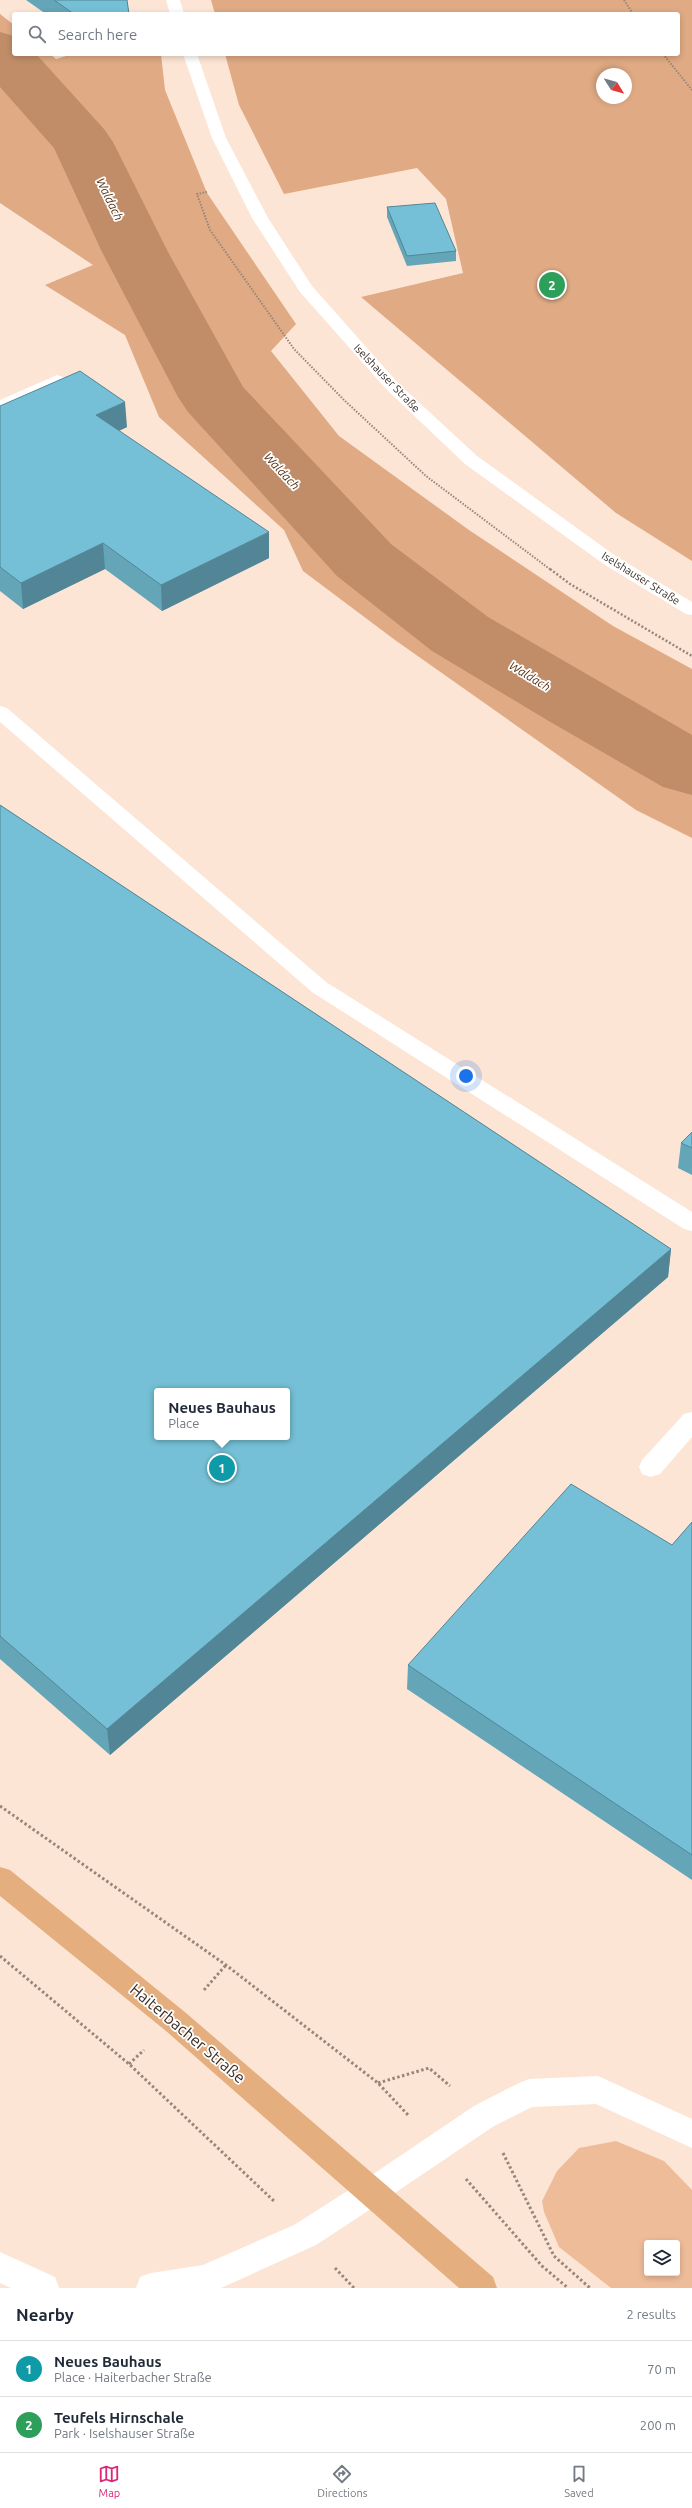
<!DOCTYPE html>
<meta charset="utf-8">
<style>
body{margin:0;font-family:Ubuntu,sans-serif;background:#f6f6f7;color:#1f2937}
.controls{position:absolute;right:12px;bottom:12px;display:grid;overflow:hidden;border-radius:4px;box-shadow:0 2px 6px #0003}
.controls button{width:36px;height:36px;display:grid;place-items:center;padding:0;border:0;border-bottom:1px solid #e0e1e3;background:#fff;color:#1f2937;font:20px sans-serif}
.compass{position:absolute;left:596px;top:68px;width:36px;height:36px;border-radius:50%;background:#fff;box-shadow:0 2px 6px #0003;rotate:127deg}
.you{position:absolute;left:466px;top:1076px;width:14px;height:14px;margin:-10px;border:3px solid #fff;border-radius:50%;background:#1a73e8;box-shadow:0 0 0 6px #1a73e833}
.badge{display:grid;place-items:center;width:26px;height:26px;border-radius:50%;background:#db2777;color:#fff;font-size:13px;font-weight:700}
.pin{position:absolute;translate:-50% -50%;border:2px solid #fff;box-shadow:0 1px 4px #0006}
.popup{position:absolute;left:154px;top:1388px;width:136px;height:52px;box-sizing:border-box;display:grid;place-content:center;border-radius:4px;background:#fff;filter:drop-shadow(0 1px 3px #0005);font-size:13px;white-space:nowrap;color:#747a83}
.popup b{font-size:15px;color:#1f2937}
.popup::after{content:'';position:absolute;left:50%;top:100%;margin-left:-8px;border:8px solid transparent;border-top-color:#fff}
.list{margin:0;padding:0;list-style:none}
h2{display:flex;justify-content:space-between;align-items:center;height:52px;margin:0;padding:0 16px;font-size:17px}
h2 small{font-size:13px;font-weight:400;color:#747a83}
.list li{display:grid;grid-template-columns:26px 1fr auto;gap:12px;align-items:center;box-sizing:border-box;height:56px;padding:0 16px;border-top:1px solid #e0e1e3}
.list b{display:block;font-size:15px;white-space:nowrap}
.list p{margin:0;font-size:13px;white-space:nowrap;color:#747a83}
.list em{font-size:13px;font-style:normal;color:#747a83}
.icon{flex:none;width:22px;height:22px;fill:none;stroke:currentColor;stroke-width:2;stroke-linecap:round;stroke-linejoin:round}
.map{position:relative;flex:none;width:692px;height:2288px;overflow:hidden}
.search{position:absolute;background:#fff;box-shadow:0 2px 6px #0003;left:12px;right:12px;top:12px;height:44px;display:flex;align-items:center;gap:10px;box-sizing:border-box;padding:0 14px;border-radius:4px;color:#747a83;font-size:15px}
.sheet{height:164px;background:#fff}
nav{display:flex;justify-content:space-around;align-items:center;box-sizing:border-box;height:56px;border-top:1px solid #e0e1e3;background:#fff;font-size:11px;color:#747a83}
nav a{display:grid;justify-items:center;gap:2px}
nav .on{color:#db2777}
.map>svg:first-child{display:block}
</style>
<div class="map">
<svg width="692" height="2288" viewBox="0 0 692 2288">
<rect width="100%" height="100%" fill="#fde5d5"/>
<path fill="#eebc99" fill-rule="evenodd" d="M616,2141L664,2161L692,2190V2288H611L559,2247L544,2212L542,2201L557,2171L579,2148ZM647,2243H677V2273H647Z"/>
<g fill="#dfaa84" fill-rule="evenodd">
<path d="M211,0H692V561L616,513L361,297L463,273L446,199L417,168L284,194L239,105L225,54H678V14H215ZM602,74H626V98H602Z"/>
<path d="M0,14L14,25V54H50L56,59L73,54H161L165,90L207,193L296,324L271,351L339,436L469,530L613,626L692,669V838L636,810L395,640L303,571L284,530L159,417L125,335L45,285L93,265L0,203Z"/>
</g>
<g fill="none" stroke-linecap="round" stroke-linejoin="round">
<path fill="#c08d68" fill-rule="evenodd" d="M0,32L14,36V54H36L104,129L113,142L168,252L243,387L391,544L488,617L692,735V795L663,787L547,720L432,651L337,576L188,412L178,397L102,252L54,148L0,87Z"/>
<g stroke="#97867a" stroke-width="2" stroke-dasharray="1.5 1.5" stroke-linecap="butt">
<path d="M624,0L633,14"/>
<path d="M663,54L692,90"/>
<path d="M207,192L197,194L210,230L294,349L344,400L426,476L551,570"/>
</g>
<path stroke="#97867a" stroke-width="2.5" stroke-dasharray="2 2" stroke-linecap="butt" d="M550,569L570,584L692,656"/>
<g stroke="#97867a" stroke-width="3" stroke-dasharray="2.5 2.5" stroke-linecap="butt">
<path d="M0,1806L226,1965L378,2083L409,2116"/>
<path d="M0,1956L129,2064L275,2202"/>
<path d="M204,1990L226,1965"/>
<path d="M129,2064L144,2050"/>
<path d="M378,2083L429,2068L450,2086"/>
<path d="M503,2153L554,2256L590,2288"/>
<path d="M466,2179L542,2266L568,2288"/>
<path d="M335,2268L354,2288"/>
</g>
<g fill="#fff" fill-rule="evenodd">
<path d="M57,375L63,377L65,380L63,383L0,411V400Z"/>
<path d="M0,706L7,708L326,982L692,1212V1231L684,1229L312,992L0,722Z"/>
<path d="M692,1412V1437L660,1474L651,1477L642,1474L639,1467L642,1460L684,1414Z"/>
<path d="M598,2076L692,2119V2148L596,2104L532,2107L494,2126L383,2201L373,2205L363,2201L358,2191L363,2181L474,2106L519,2083L529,2079Z"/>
</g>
<g fill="#fff" fill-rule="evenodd">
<path d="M166,0H180L184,14H170Z"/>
<path d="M183,54H197L226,138L268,218L312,286L398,383L477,456L617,557L692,602V615L686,614L605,565L465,464L386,389L300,292L252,218L212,138Z"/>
<path d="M373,2177L383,2181L388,2191L383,2201L316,2245L221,2288H136L140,2277L151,2273L203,2265L294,2225L363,2181Z"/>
<path d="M0,2252L55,2277L59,2288H11L0,2283Z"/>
</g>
<path fill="#e5ae7e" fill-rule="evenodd" d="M0,1867L10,1870L186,2013L493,2277L497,2288H459L166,2031L0,1896Z"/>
</g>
<g fill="#65a5b8">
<path d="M26,0H127L129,14H46Z"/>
<path d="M387,207L456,251V261L407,266L387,217Z"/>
<path d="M0,406L127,427L119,431L269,558L162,611L105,569L23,609L0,591Z"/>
<path d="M0,805L671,1249L668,1277L110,1755L0,1659Z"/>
<path d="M692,1132V1175L678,1168L681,1143Z"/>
<path d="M692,1522V1880L407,1689L408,1665L672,1545Z"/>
</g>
<g fill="#528696">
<path d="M125,402L127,427L98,440L96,415Z"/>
<path d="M269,532V558L162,611L161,585Z"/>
<path d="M103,543L105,569L23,609L21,583Z"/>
<path d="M671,1249L668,1277L110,1755L107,1729Z"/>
</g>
<g fill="#75c0d6" stroke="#528696" fill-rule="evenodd">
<path d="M54,0H127L129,14H74Z"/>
<path d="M435,203L456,251L407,256L387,207Z"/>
<path d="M80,371L125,402L96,415L269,532L161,585L103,543L21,583L0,567V406Z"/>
<path d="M0,805L671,1249L107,1729L0,1636ZM157,1391H287V1437H157Z"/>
<path d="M692,1132V1148L681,1143Z"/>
<path d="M571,1484L672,1545L692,1522V1855L408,1665Z"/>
</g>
<g text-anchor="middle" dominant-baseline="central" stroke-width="3.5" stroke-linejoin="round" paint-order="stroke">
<g font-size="11" fill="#3a2f27" stroke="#fff">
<text transform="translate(387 378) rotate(46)">Iselshauser Straße</text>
<text transform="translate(641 578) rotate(32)">Iselshauser Straße</text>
</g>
<g font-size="12" font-style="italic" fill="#543014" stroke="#fff">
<text transform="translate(110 199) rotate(64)">Waldach</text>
<text transform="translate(282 471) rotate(47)">Waldach</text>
<text transform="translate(530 676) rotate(31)">Waldach</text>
</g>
<g font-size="16" fill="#3a2f27" stroke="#fff">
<text transform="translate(188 2033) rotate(40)">Haiterbacher Straße</text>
</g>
</g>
</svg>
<div class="controls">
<button><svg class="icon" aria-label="layers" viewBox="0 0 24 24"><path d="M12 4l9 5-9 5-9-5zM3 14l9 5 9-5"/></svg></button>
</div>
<svg class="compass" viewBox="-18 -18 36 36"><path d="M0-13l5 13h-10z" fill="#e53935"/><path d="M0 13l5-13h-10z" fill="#747a83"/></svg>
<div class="you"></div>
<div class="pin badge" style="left:222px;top:1468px;background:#0f9aa8">1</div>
<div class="popup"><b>Neues Bauhaus</b>Place</div>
<div class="pin badge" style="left:552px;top:285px;background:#2e9e5b">2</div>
<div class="search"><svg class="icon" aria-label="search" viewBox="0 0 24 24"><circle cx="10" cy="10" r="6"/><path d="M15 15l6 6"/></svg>Search here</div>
</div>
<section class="sheet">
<h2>Nearby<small>2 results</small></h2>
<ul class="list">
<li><span class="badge" style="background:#0f9aa8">1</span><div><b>Neues Bauhaus</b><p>Place · Haiterbacher Straße</p></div><em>70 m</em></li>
<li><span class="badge" style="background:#2e9e5b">2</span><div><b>Teufels Hirnschale</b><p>Park · Iselshauser Straße</p></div><em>200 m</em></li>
</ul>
</section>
<nav>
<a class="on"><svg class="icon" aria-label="map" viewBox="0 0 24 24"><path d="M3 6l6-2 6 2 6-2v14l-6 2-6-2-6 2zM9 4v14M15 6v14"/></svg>Map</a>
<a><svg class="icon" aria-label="directions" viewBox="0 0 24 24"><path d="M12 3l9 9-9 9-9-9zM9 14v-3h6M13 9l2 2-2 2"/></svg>Directions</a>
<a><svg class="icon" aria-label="saved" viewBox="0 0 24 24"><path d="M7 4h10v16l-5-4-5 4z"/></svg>Saved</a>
</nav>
